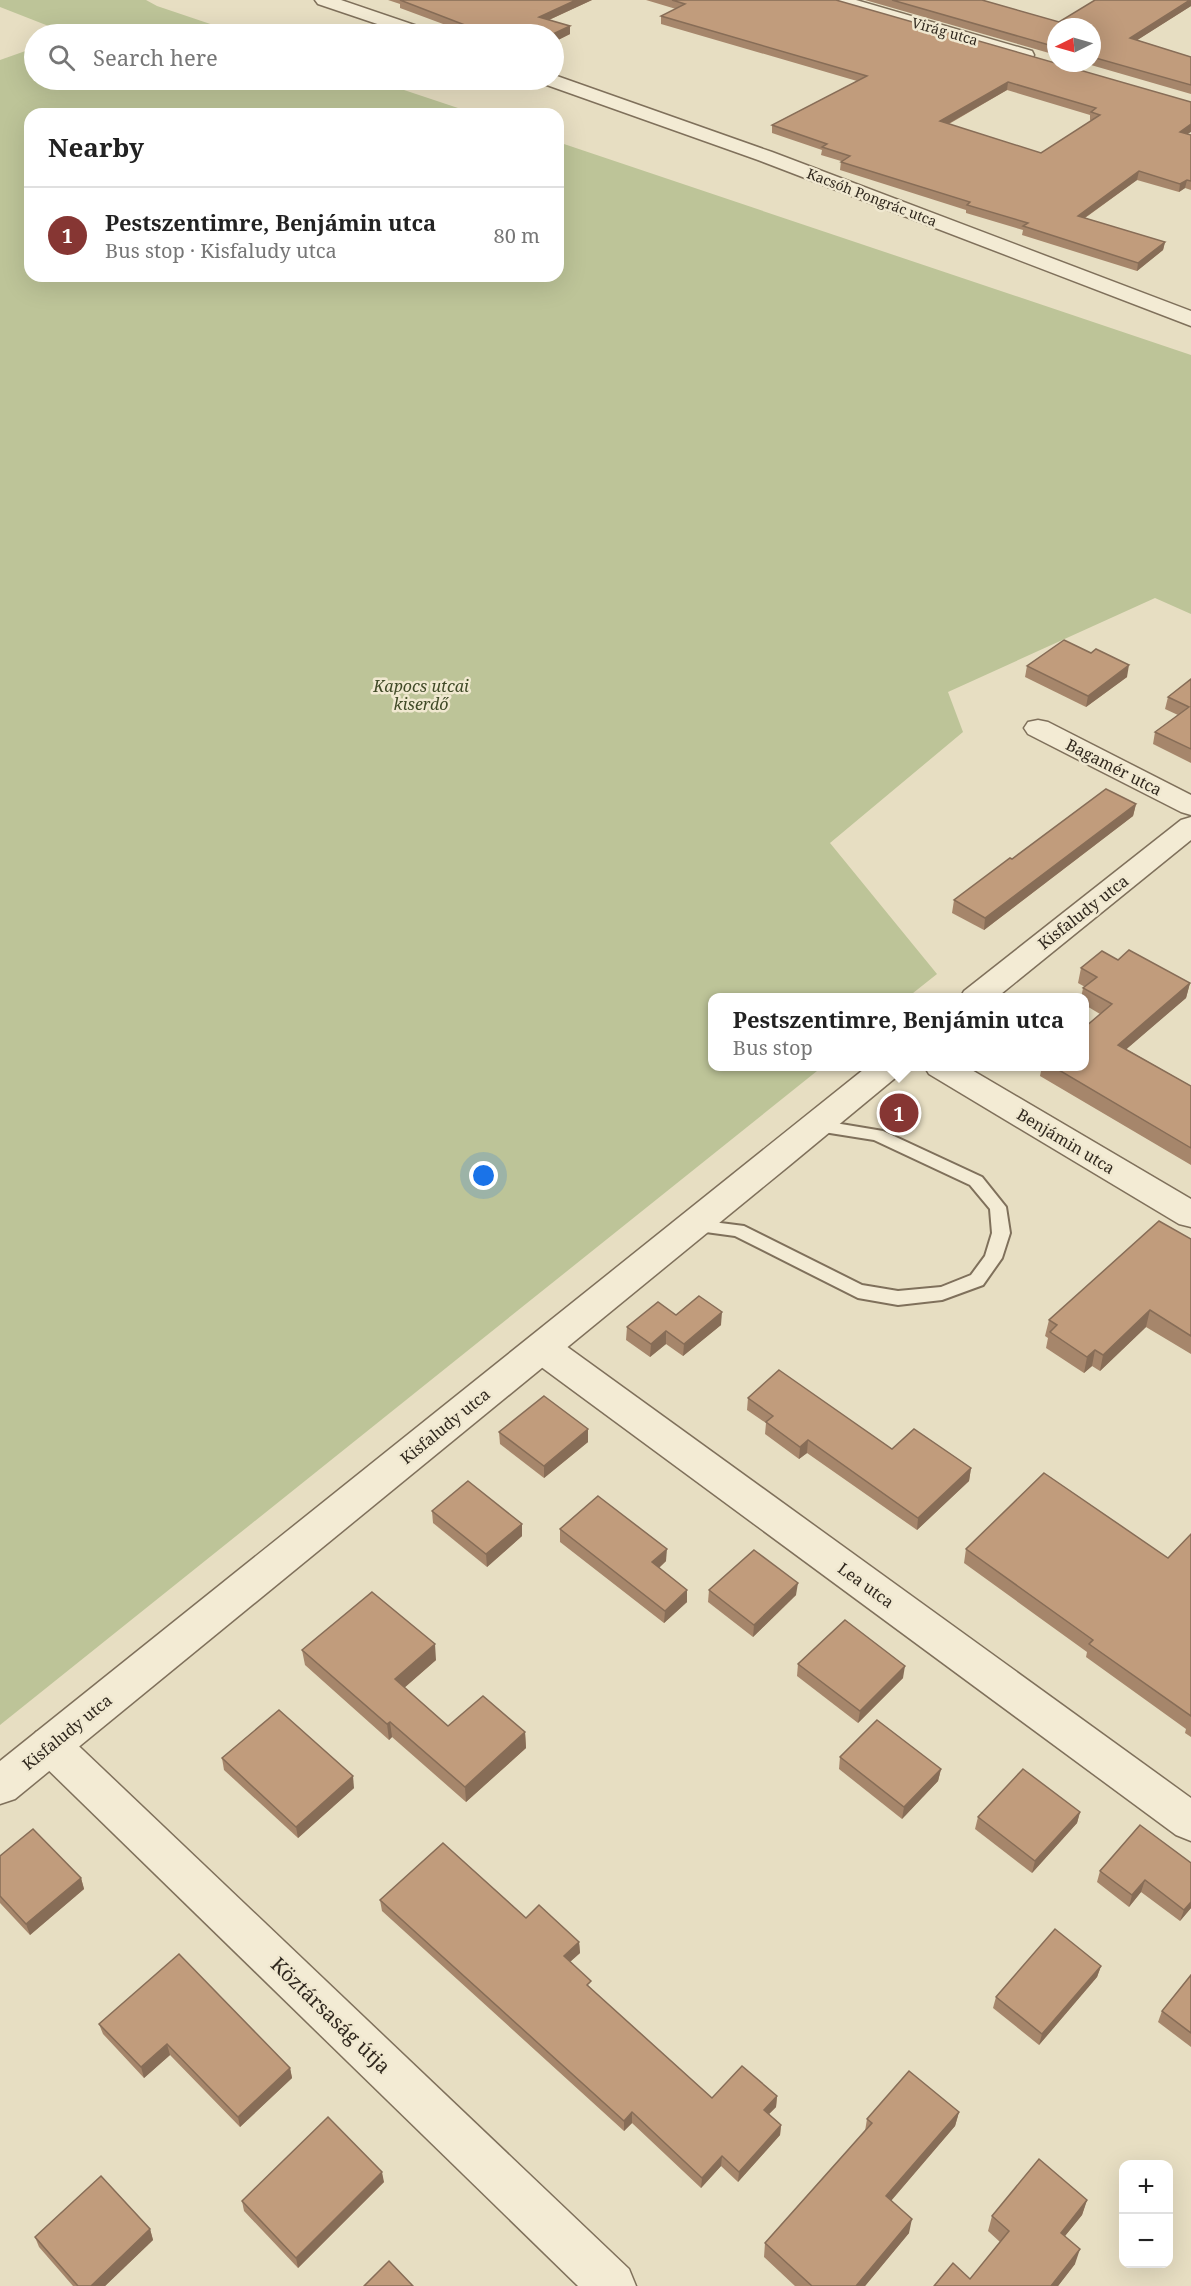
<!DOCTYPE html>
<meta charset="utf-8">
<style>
body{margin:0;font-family:"Noto Serif",serif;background:#f2f2f2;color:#222}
.controls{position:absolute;right:18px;bottom:18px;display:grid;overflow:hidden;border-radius:12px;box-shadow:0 6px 24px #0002}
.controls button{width:54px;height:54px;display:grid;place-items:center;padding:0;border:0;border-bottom:2px solid #e0e0e0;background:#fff;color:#222;font:30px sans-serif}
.compass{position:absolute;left:1047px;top:18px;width:54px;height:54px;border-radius:50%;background:#fff;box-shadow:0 6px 24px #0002;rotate:265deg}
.you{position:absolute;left:484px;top:1176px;width:21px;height:21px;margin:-15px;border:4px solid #fff;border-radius:50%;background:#1a73e8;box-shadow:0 0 0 9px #1a73e833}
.badge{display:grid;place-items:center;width:39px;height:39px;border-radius:50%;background:#863633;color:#fff;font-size:20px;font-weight:700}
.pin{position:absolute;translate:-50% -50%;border:3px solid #fff;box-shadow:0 2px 6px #0006}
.popup{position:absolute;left:708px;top:993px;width:381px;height:78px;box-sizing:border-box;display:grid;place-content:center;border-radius:12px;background:#fff;filter:drop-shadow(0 2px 4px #0005);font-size:20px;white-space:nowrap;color:#767676}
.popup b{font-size:22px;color:#222}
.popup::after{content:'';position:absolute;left:50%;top:100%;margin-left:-12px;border:12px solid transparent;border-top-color:#fff}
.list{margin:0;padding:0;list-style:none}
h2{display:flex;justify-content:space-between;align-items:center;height:78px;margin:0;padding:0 24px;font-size:26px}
h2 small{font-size:20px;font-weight:400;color:#767676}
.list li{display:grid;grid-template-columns:39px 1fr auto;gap:18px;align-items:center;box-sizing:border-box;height:96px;padding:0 24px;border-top:2px solid #e0e0e0}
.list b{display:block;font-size:22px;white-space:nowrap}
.list p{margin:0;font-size:20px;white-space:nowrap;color:#767676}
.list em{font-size:20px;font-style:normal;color:#767676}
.icon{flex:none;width:33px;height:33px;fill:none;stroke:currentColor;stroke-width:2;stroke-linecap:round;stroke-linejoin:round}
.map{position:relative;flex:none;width:1191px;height:2286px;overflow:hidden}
.search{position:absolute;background:#fff;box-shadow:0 6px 24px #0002;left:24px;top:24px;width:540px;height:66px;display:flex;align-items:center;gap:15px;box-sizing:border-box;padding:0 21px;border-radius:33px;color:#767676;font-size:22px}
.panel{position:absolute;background:#fff;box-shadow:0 6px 24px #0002;left:24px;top:108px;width:540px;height:174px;border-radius:18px}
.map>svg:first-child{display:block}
</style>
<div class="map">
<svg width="1191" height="2286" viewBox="0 0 1191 2286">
<rect width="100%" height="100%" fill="#e7dec2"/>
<g fill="#bdc498">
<path d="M0,0H146L157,6L240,34H69L0,7Z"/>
<path d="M34,48V80H374L476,114H30V276H558V142L1191,355V614L1155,598L948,692L963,732L830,843L937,974L908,997L713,998V1066L822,1067L0,1725V60Z"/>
</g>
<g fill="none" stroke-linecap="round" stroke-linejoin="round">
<g stroke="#7f705b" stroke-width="4">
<path id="service" d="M817,1120L883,1131L982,1177L1006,1207L1010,1233L1002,1258L983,1285L942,1300L898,1305L858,1298L735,1236L691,1230L688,1226L691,1222L697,1220L744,1226L862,1285L898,1291L941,1287L971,1275L985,1256L992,1233L990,1209L970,1185L874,1140L811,1130L809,1126L811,1122Z"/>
</g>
<g stroke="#7f705b" stroke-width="3">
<g id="minor">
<path d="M315,0H341L429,30L432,34H407L318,4Z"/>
<path d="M828,0H856L1032,51L1034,55L1032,59H1018L831,4Z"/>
<path d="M554,75L772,152L1191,311V326L758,160L544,84L542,80H554Z"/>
<path d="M1038,720L1048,722L1191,795V815L1181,812L1028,734L1024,728L1028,722Z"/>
<path d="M924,1066H965L1191,1199V1227L1179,1224L929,1074Z"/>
<path d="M542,1334L555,1338L1191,1798V1841L1176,1835L529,1358L524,1348L529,1338Z"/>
<path d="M50,1727L64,1732L629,2269L636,2286H578L36,1758L30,1745L36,1732Z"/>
</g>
</g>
<g stroke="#7f705b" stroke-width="3">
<g id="tertiary">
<path d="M1191,817V840L996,998H960L964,991L1181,820Z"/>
<path d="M868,1066H905L900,1074L790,1165L15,1799L0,1804V1761Z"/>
</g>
</g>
<use href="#service" fill="#f3ebd4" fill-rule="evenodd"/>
<use href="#minor" fill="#f3ebd4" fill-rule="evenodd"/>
<use href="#tertiary" fill="#f3ebd4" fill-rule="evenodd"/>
</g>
<g fill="#a6866b" fill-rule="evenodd">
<path d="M388,0H592L549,20L570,26V34L554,42V34H470L400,8V4Z"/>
<path d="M646,0H836L1191,135V190L1185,188L1179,192L1137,180L1085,218L1165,242L1163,250L1137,271L1022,235L1023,230L966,213V210L840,170L841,161L821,155L822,150L772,133V125L857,81L661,24V16L676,9ZM1007,90L1090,115V120L1092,121L1041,153L949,124Z"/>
<path d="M865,0H982L1059,22L1191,0V6L1137,40L1191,57V94L1084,63H1092V27H1056V55Z"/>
<path d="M1027,666L1127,677L1086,707L1025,677Z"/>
<path d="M1191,679V763L1153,744L1155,732L1178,715L1165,709L1168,697Z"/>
<path d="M1136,804L1133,816L984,930L952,913L954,900L1012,859Z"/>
<path d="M1118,960L1190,983L1186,998L1126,1049L1191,1086V1165L1040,1076L1042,1066H1085L1100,1014L1085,1005V998H1081L1083,988L1085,987L1078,983L1081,968Z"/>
<path d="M1191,1239V1354L1146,1327L1100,1371L1092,1366L1084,1373L1046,1348L1048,1338L1045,1336L1049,1320Z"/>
<path d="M721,1325L683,1356L666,1344L650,1357L626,1340L627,1327Z"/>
<path d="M748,1398L892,1449L971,1468L969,1481L917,1530L807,1453L799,1459L765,1434L766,1423L747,1410Z"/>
<path d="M588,1429V1442L544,1478L500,1444L499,1432Z"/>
<path d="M432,1511L522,1524V1536L487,1567L433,1523Z"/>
<path d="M560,1529L666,1561L659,1568L687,1590V1602L664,1623L560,1542Z"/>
<path d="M1191,1534V1737L1185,1733L1186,1729L1086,1657L1087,1652L964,1563L966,1549L1168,1558Z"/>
<path d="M709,1590L796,1595L753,1637L708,1602Z"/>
<path d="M302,1650L436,1660L404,1688L448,1726L525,1732L526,1748L466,1802L392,1737L389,1740L305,1665Z"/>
<path d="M798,1664L903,1678L858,1723L797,1676Z"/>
<path d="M840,1757L941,1769L938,1781L902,1819L839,1769Z"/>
<path d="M222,1758L354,1788L298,1838L224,1770Z"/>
<path d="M1080,1812L1077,1823L1032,1873L975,1829L978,1817Z"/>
<path d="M1140,1825L1191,1908L1180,1921L1141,1892L1129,1907L1097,1882L1100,1871Z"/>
<path d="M0,1856L81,1878L84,1889L30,1935L0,1903Z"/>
<path d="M380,1900L526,1918L579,1942L580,1953L570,1962L591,1989L712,2098L777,2096L776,2107L769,2114L781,2125L780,2135L738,2182L721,2166L701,2188L632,2123L624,2131L382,1911Z"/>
<path d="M1101,1966L1097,1977L1039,2045L993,2008L996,1997Z"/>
<path d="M1191,1975V2047L1158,2022L1162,2011Z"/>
<path d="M99,2024L290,2068L292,2078L240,2127L170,2055L144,2078L103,2034Z"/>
<path d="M959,2112L955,2126L891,2201L909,2233L865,2286H795L764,2257L765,2243L865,2131L867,2119Z"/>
<path d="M384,2182L298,2268L244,2211L242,2201Z"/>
<path d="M1087,2200L1082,2215L1065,2236L1075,2264L1058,2286H934L970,2279L1000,2242L988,2231L992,2216Z"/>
<path d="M150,2229L153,2240L105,2286H73L39,2247L35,2237Z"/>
</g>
<g fill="#876d57">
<path d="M576,0H592L540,24L539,17Z"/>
<path d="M1191,0V6L1128,46L1130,38Z"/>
<path d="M570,26V34L554,42L553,34Z"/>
<path d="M1008,82L1007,90L939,129L940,121Z"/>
<path d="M1191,124V132L1178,140L1180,132Z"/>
<path d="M1139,171L1137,180L1076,224L1078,216Z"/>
<path d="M1187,180L1185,188L1179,192L1180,184Z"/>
<path d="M1165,242L1163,250L1137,271L1138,263Z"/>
<path d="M1129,665L1127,677L1086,707L1088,696Z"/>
<path d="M1136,804L1133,816L984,930L985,918Z"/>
<path d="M1190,983L1186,998L1115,1059L1118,1045Z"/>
<path d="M1150,1310L1146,1327L1100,1371L1103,1355Z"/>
<path d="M722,1312L721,1325L683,1356L684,1344Z"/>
<path d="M666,1331V1344L650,1357L651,1344Z"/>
<path d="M1095,1350L1092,1366L1084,1373L1087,1357Z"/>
<path d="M588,1429V1442L544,1478V1466Z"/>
<path d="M808,1440L807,1453L799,1459L800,1447Z"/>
<path d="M971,1468L969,1481L917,1530L918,1518Z"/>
<path d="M522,1524V1536L487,1567L486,1554Z"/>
<path d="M667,1549L666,1561L651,1575L652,1562Z"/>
<path d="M798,1583L796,1595L753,1637L754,1625Z"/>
<path d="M687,1590V1602L664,1623L665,1611Z"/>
<path d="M435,1644L436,1660L396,1695L395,1679Z"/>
<path d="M905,1666L903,1678L858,1723L860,1711Z"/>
<path d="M390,1722L392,1737L389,1740L387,1724Z"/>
<path d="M525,1732L526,1748L466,1802L465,1787Z"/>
<path d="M941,1769L938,1781L902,1819L904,1807Z"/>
<path d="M353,1776L354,1788L298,1838L296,1827Z"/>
<path d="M1080,1812L1077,1823L1032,1873L1035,1861Z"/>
<path d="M81,1878L84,1889L30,1935L26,1924Z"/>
<path d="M1145,1880L1141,1892L1129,1907L1132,1895Z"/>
<path d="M1191,1902V1908L1180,1921L1184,1910Z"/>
<path d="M579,1942L580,1953L564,1967V1956Z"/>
<path d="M1101,1966L1097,1977L1039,2045L1042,2034Z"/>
<path d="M167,2044L170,2055L144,2078L141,2067Z"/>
<path d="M290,2068L292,2078L240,2127L238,2117Z"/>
<path d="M777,2096L776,2107L763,2120L764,2110Z"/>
<path d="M632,2112V2123L624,2131V2121Z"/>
<path d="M959,2112L955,2126L883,2210L886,2196Z"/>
<path d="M781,2125L780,2135L738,2182L739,2172Z"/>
<path d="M722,2156L721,2166L701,2188L702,2178Z"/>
<path d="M382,2172L384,2182L298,2268L296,2258Z"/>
<path d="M1087,2200L1082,2215L1056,2247L1061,2233Z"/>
<path d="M912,2219L909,2233L865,2286H856Z"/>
<path d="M150,2229L153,2240L105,2286H91Z"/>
<path d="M1080,2249L1075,2264L1058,2286H1051Z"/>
</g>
<g fill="#c19c7c" stroke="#876d57" stroke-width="1.5" fill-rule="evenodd">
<path d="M400,0H576L539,17L570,26L553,34H494L470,27Z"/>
<path d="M672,0H836L1191,102V124L1180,132L1191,135V181L1187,180L1180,184L1139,171L1078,216L1165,242L1138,263L1023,226L1028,223L967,205L970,202L841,162L850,156L822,147L827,144L772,125L867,76L661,16L685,4ZM1008,82L1096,108L1091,112L1100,115L1041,153L940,121Z"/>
<path d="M892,0H982L1059,22L1095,0H1190L1130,38L1191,57V85L1092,57V27H1056V47Z"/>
<path d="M1064,640L1091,653L1096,649L1129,665L1088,696L1027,666Z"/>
<path d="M1191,679V749L1155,732L1189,707L1168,697Z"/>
<path d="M1106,789L1136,804L985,918L954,900L1010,858L1012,859Z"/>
<path d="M1129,950L1190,983L1118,1045L1191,1086V1148L1052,1066H1085V1027L1112,1004L1083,988L1097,977L1081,968L1102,951L1118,960Z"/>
<path d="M1159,1221L1191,1239V1336L1150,1310L1103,1355L1095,1350L1087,1357L1050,1332L1057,1325L1049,1320Z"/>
<path d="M699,1296L722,1312L684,1344L666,1331L651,1344L627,1327L658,1302L676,1315Z"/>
<path d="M779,1370L892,1449L914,1429L971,1468L918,1518L808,1440L800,1447L766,1422L773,1416L748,1398Z"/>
<path d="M544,1396L588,1429L544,1466L499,1432Z"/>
<path d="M1044,1473L1168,1558L1191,1534V1716L1089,1644L1093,1640L966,1549Z"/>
<path d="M468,1481L522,1524L486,1554L432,1511Z"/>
<path d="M598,1496L667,1549L652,1562L687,1590L665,1611L560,1529Z"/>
<path d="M754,1550L798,1583L754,1625L709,1590Z"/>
<path d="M372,1592L435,1644L395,1679L448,1726L483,1696L525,1732L465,1787L390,1722L387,1724L302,1650Z"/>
<path d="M845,1620L905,1666L860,1711L798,1664Z"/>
<path d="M279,1710L353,1776L296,1827L222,1758Z"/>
<path d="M877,1720L941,1769L904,1807L840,1757Z"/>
<path d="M1023,1769L1080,1812L1035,1861L978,1817Z"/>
<path d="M1140,1825L1191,1863V1902L1184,1910L1145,1880L1132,1895L1100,1871Z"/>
<path d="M33,1829L81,1878L26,1924L0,1896V1856Z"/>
<path d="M443,1843L526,1918L539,1905L579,1942L564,1956L591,1981L587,1985L712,2098L742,2066L777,2096L764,2110L781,2125L739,2172L722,2156L702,2178L632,2112L624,2121L380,1900Z"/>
<path d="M1055,1929L1101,1966L1042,2034L996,1997Z"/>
<path d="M179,1954L290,2068L238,2117L167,2044L141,2067L99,2024Z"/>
<path d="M1191,1975V2033L1162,2011Z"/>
<path d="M909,2071L959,2112L886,2196L912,2219L856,2286H812L765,2243L872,2123L867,2119Z"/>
<path d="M328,2117L382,2172L296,2258L242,2201Z"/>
<path d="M1039,2159L1087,2200L1061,2233L1080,2249L1051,2286H934L953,2263L970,2279L1009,2231L992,2216Z"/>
<path d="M101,2176L150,2229L91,2286H78L35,2237Z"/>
<path d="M389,2261L413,2286H364Z"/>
</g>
<g text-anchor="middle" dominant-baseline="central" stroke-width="5" stroke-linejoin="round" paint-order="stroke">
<g font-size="14" fill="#30281e" stroke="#f0e8d0">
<text transform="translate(945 31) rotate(16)">Virág utca</text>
<text transform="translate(872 197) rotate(21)">Kacsóh Pongrác utca</text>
</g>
<g font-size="16" font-style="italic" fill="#404a27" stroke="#f0e8d0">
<text x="421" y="686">Kapocs utcai<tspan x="421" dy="18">kiserdő</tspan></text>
</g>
<g font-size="16" fill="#30281e" stroke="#f0e8d0">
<text transform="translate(1114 767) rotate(27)">Bagamér utca</text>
<text transform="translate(1083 912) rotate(-38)">Kisfaludy utca</text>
<text transform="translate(1066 1141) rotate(31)">Benjámin utca</text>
<text transform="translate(445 1426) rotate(-39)">Kisfaludy utca</text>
<text transform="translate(866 1585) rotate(36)">Lea utca</text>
<text transform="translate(67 1732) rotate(-39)">Kisfaludy utca</text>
</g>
<g font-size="20" fill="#30281e" stroke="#f0e8d0">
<text transform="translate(331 2015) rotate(44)">Köztársaság útja</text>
</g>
</g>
</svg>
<div class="controls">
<button>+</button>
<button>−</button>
</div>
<svg class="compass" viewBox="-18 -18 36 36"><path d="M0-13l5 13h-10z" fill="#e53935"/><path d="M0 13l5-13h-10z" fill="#767676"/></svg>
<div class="you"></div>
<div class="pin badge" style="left:899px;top:1113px">1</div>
<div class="popup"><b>Pestszentimre, Benjámin utca</b>Bus stop</div>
<div class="search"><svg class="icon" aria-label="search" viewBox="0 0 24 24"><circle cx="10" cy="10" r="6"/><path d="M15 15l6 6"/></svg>Search here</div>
<section class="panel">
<h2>Nearby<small></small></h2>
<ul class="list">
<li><span class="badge">1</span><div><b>Pestszentimre, Benjámin utca</b><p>Bus stop · Kisfaludy utca</p></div><em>80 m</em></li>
</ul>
</section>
</div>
